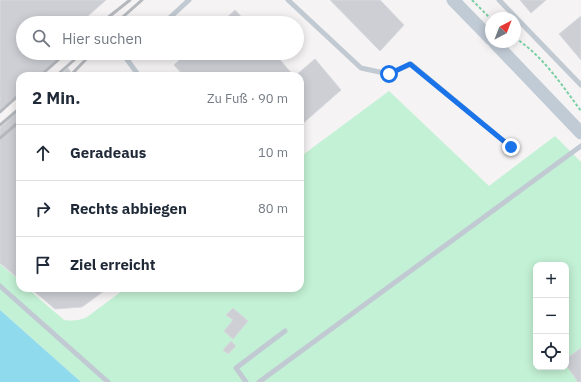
<!DOCTYPE html>
<html lang="de">
<meta charset="utf-8">
<style>
body{margin:0;font-family:"IBM Plex Sans",sans-serif;background:#f6f6f7;color:#1f2937}
.controls{position:absolute;right:12px;bottom:12px;display:grid;overflow:hidden;border-radius:8px;box-shadow:0 2px 10px #0003}
.controls button{width:36px;height:36px;display:grid;place-items:center;padding:0;border:0;border-bottom:1px solid #e0e1e3;background:#fff;color:#1f2937;font:20px sans-serif}
.compass{position:absolute;left:485px;top:12px;width:36px;height:36px;border-radius:50%;background:#fff;box-shadow:0 2px 10px #0003;rotate:42deg}
.stop{position:absolute;width:12px;height:12px;margin:-9px;border:3px solid #1a73e8;border-radius:50%;background:#fff}
.stop.end{background:#1a73e8;border-color:#fff;box-shadow:0 1px 4px #0008}
.list{margin:0;padding:0;list-style:none}
h2{display:flex;justify-content:space-between;align-items:center;height:52px;margin:0;padding:0 16px;font-size:17px}
h2 small{font-size:13px;font-weight:400;color:#747a83}
.list li{display:grid;grid-template-columns:26px 1fr auto;gap:12px;align-items:center;box-sizing:border-box;height:56px;padding:0 16px;border-top:1px solid #e0e1e3}
.list b{display:block;font-size:15px;white-space:nowrap}
.list em{font-size:13px;font-style:normal;color:#747a83}
.icon{flex:none;width:22px;height:22px;fill:none;stroke:currentColor;stroke-width:2;stroke-linecap:round;stroke-linejoin:round}
.map{position:relative;flex:none;width:581px;height:382px;overflow:hidden}
.search{position:absolute;background:#fff;box-shadow:0 2px 10px #0003;left:16px;top:16px;width:288px;height:44px;display:flex;align-items:center;gap:10px;box-sizing:border-box;padding:0 14px;border-radius:22px;color:#747a83;font-size:15px}
.panel{position:absolute;background:#fff;box-shadow:0 2px 10px #0003;left:16px;top:72px;width:288px;height:220px;border-radius:12px}
.map>svg:first-child{display:block}
</style>
<div class="map">
<svg width="581" height="382" viewBox="0 0 581 382">
<rect width="100%" height="100%" fill="#f5f3f3"/>
<path fill="#c3f1d5" fill-rule="evenodd" d="M389,91L489,186L555,136L581,162V382H81L0,310V264L20,281V288H27L64,320C72,321 79,321 87,317L126,288H300V157ZM536,265H566V367H536Z"/>
<path fill="#90daee" d="M0,310L81,382H0Z"/>
<g fill="#cdcfd5" stroke="#d7d9de">
<path d="M0,0H106L80,23H23V53H56L60,58L40,76H20V93L0,110Z"/>
<path d="M330,0H380L404,25L380,51Z"/>
<path d="M520,0H546L531,13Z"/>
<path d="M235,10L247,23H221Z"/>
<path d="M581,16V60L559,34Z"/>
<path d="M187,53H274L294,76H184L174,65Z"/>
<path d="M315,59L341,90L300,126V76H295Z"/>
<path d="M68,68L73,76H59Z"/>
<path d="M20,110V280L0,263V128Z"/>
<path d="M30,288H108L82,307L55,309Z"/>
<path d="M233,308L248,321L233,339L224,331L233,320L226,315Z"/>
<path d="M231,341L236,346L228,354L223,350Z"/>
<path d="M581,348V382H578L566,365V359Z"/>
</g>
<g fill="none" stroke-linecap="round" stroke-linejoin="round">
<g stroke="#7ad0a6" stroke-width="2" stroke-dasharray="3 2" stroke-linecap="butt">
<path d="M472,0L491,19"/>
<path d="M515,38C542,55 562,85 581,111"/>
</g>
<g stroke="#c1cad2" stroke-width="5">
<path d="M288,0L361,68L389,74L411,64L511,147"/>
<path d="M499,0L581,85"/>
<path d="M164,23L189,0"/>
<path d="M131,53L126,58L139,76"/>
<path d="M0,286L108,382"/>
<path d="M246,382L236,368L285,331"/>
<path d="M259,382L581,146"/>
</g>
<g stroke="#c1cbd6" stroke-width="13">
<path d="M453,0L491,39"/>
<path d="M494,42L581,133"/>
</g>
<g stroke="#b5b8bd" stroke-width="3">
<path d="M101,23L130,0"/>
<path d="M116,23L142,0"/>
<path d="M40,76L66,53"/>
<path d="M56,76L82,53"/>
<path d="M70,76L92,53"/>
<path d="M0,112L20,94"/>
<path d="M0,125L20,108"/>
<path d="M0,138L20,121"/>
</g>
</g>
<g fill="none" stroke-linecap="round" stroke-linejoin="round">
<path stroke="#1a73e8" stroke-width="5" d="M389,74L410,64L511,147"/>
</g>
</svg>
<div class="controls">
<button>+</button>
<button>−</button>
<button><svg class="icon" aria-label="locate" viewBox="0 0 24 24"><circle cx="12" cy="12" r="6"/><path d="M12 2v4M12 18v4M2 12h4M18 12h4"/></svg></button>
</div>
<svg class="compass" viewBox="-18 -18 36 36"><path d="M0-13l5 13h-10z" fill="#e53935"/><path d="M0 13l5-13h-10z" fill="#747a83"/></svg>
<div class="stop" style="left:389px;top:74px"></div>
<div class="stop end" style="left:511px;top:147px"></div>
<div class="search"><svg class="icon" aria-label="search" viewBox="0 0 24 24"><circle cx="10" cy="10" r="6"/><path d="M15 15l6 6"/></svg>Hier suchen</div>
<section class="panel">
<h2>2 Min.<small>Zu Fuß · 90 m</small></h2>
<ul class="list">
<li><svg class="icon" aria-label="ahead" viewBox="0 0 24 24"><path d="M12 20V5M6 11l6-6 6 6"/></svg><div><b>Geradeaus</b></div><em>10 m</em></li>
<li><svg class="icon" aria-label="right" viewBox="0 0 24 24"><path d="M7 20v-9h11M14 6l5 5-5 5"/></svg><div><b>Rechts abbiegen</b></div><em>80 m</em></li>
<li><svg class="icon" aria-label="arrive" viewBox="0 0 24 24"><path d="M6 21V4h12l-3 4 3 4H6"/></svg><div><b>Ziel erreicht</b></div></li>
</ul>
</section>
</div>
